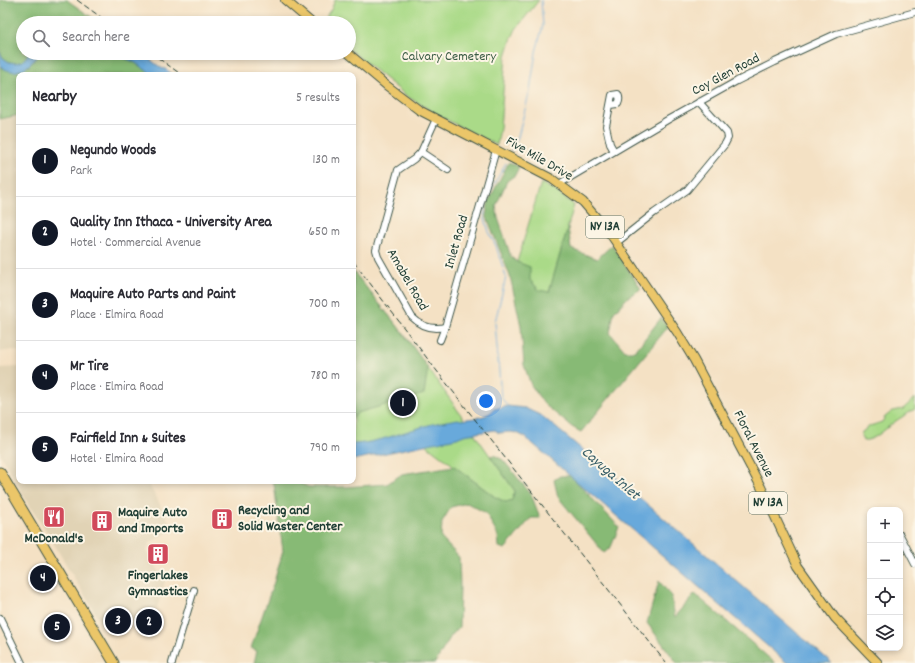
<!DOCTYPE html>
<meta charset="utf-8">
<style>
body{margin:0;font-family:Dekko,sans-serif;background:#f7f7f7;color:#2b2b33}
.controls{position:absolute;right:12px;bottom:12px;display:grid;overflow:hidden;border-radius:8px;box-shadow:0 2px 6px #0003}
.controls button{width:36px;height:36px;display:grid;place-items:center;padding:0;border:0;border-bottom:1px solid #e1e1e2;background:#fff;color:#2b2b33;font:20px sans-serif}
.you{position:absolute;left:486px;top:401px;width:14px;height:14px;margin:-10px;border:3px solid #fff;border-radius:50%;background:#1a73e8;box-shadow:0 0 0 6px #1a73e833}
.badge{display:grid;place-items:center;width:26px;height:26px;border-radius:50%;background:#111827;color:#fff;font-size:13px;font-weight:700}
.pin{position:absolute;translate:-50% -50%;border:2px solid #fff;box-shadow:0 1px 4px #0006}
.list{margin:0;padding:0;list-style:none}
h2{display:flex;justify-content:space-between;align-items:center;height:52px;margin:0;padding:0 16px;font-size:17px}
h2 small{font-size:13px;font-weight:400;color:#7c7c81}
.list li{display:grid;grid-template-columns:26px 1fr auto;gap:12px;align-items:center;box-sizing:border-box;height:72px;padding:0 16px;border-top:1px solid #e1e1e2}
.list b{display:block;font-size:15px;white-space:nowrap}
.list p{margin:0;font-size:13px;white-space:nowrap;color:#7c7c81}
.list em{font-size:13px;font-style:normal;color:#7c7c81}
.icon{flex:none;width:22px;height:22px;fill:none;stroke:currentColor;stroke-width:2;stroke-linecap:round;stroke-linejoin:round}
.map{position:relative;flex:none;width:915px;height:663px;overflow:hidden}
.search{position:absolute;background:#fff;box-shadow:0 2px 6px #0003;left:16px;top:16px;width:340px;height:44px;display:flex;align-items:center;gap:10px;box-sizing:border-box;padding:0 14px;border-radius:22px;color:#7c7c81;font-size:15px}
.panel{position:absolute;background:#fff;box-shadow:0 2px 6px #0003;left:16px;top:72px;width:340px;height:412px;border-radius:8px}
.map>svg:first-child{display:block}
</style>
<div class="map">
<svg width="915" height="663" viewBox="0 0 915 663">
<rect width="100%" height="100%" fill="#fcf5e5"/>
<filter id="ink" filterUnits="userSpaceOnUse"><feTurbulence type="fractalNoise" baseFrequency=".025" numOctaves="2"/><feDisplacementMap in="SourceGraphic" scale="8" xChannelSelector="R" yChannelSelector="G"/><feConvolveMatrix kernelMatrix="1 2 1 2 8 2 1 2 1" color-interpolation-filters="sRGB"/></filter>
<filter id="wash" filterUnits="userSpaceOnUse"><feTurbulence type="fractalNoise" baseFrequency=".012" numOctaves="4" result="noise"/><feDisplacementMap in="SourceGraphic" scale="16" xChannelSelector="R" yChannelSelector="G"/><feGaussianBlur stdDeviation="0.9" result="paint"/><feColorMatrix in="noise" values="0 0 0 0 0 0 0 0 0 0 0 0 0 0 0 0 0 1.4 0 .05"/><feComposite in="paint" operator="in"/></filter>
<g filter="url(#wash)">
<rect width="100%" height="100%" fill="#f4e1c4"/>
<g fill="#e1d3b5">
<path d="M19,115V352L13,350L0,352V119Z"/>
<path d="M19,367V481H147L173,529L150,543L147,551L165,581L157,608L109,636L42,524L27,502L0,454V368Z"/>
</g>
<g fill="#aada88" stroke="#648c5e">
<path d="M335,0H539L516,29L511,40L506,56L500,128L497,145L449,121L408,97L349,49V23H322L331,10Z"/>
<path d="M541,183L556,191L574,205L549,293L539,290L530,280L517,262Z"/>
<path d="M353,271L403,333L515,491L512,500L506,503L495,497L416,437L353,452Z"/>
<path d="M915,398V409C907,414 900,418 893,423C884,430 875,440 863,441L861,436L862,432L870,426L882,422L885,417L893,411L903,409Z"/>
</g>
<g fill="#87ba74" stroke="#537c54">
<path d="M0,0H67L100,23H23V53H29L23,61L16,63L9,62L3,58L0,52Z"/>
<path d="M40,53H113L134,62L153,75H19V115L0,119V66L3,69L29,66Z"/>
<path d="M509,162L519,167L515,175L507,181L496,206L498,218L511,257L517,262L530,267V280L539,290L549,292L568,227L571,249L597,259L612,245L641,289L629,296L614,312L610,333L625,351H635L661,318L668,327L581,432L572,427L544,404L531,385L524,365L521,326L510,276L486,215L489,200Z"/>
<path d="M353,271L403,333L428,368L424,394L357,413L353,418Z"/>
<path d="M494,455L503,460L531,494L540,518H531L505,549L499,547L498,536L486,513L467,503L451,507L442,522L441,538L459,557L460,586L459,627L451,636L435,663H254L257,651L251,648L274,582L283,551L274,484L271,481H294L309,487H345L387,484L402,474L454,466L495,497L506,502L512,500L515,491L490,456Z"/>
<path d="M560,476H571L619,527L611,547L604,553L558,497L554,480Z"/>
<path d="M659,581L671,596L675,617L695,594L775,663H677L647,623Z"/>
</g>
<g fill="#67a9db" stroke="#437388">
<path d="M0,52L3,58L9,62L16,63L23,61L29,53H40C30,66 17,79 0,66Z"/>
<path d="M113,53H139L148,58L163,69L164,68L174,75H153L134,62Z"/>
<path d="M508,406L525,408L542,416L619,480L832,663H787L525,437L517,433L510,432L499,433L495,430L464,435L457,438L353,460V444C377,443 399,433 422,427C434,423 446,421 458,419L461,420C472,418 488,418 494,409Z"/>
</g>
<g fill="none" stroke-linecap="round" stroke-linejoin="round">
<g stroke="#67a9db" stroke-width="1">
<path d="M511,151L518,137L530,90L536,52L543,25L541,0"/>
<path d="M506,163L486,199L484,215L489,232L496,246L506,277L495,322L501,397L508,407"/>
</g>
</g>
</g>
<g filter="url(#ink)">
<g fill="none" stroke-linecap="round" stroke-linejoin="round">
<g stroke="#3f564a" stroke-width="8">
<g id="minor">
<path d="M611,105L618,104C620,100 620,98 618,94L612,95L606,126L610,144L614,151"/>
<path d="M436,119L421,152L414,159L398,170L376,250L378,257L412,317C421,326 432,330 445,327"/>
<path d="M421,152L448,170"/>
<path d="M559,184L669,119L737,81L775,62L836,34L915,12"/>
<path d="M616,243L654,213L687,190L725,144L728,138L727,133L699,102"/>
<path d="M440,340L445,327L496,150"/>
<path d="M900,535L915,564"/>
<path d="M0,618L22,663"/>
<path d="M172,663L194,590"/>
</g>
</g>
<g stroke="#3f564a" stroke-width="10">
<g id="major">
<path d="M285,0L312,23"/>
<path d="M348,53L386,85L419,110L552,179L583,202L595,216L611,235L677,332L694,360L761,487L798,566L835,618L878,663"/>
</g>
</g>
<g stroke="#3f564a" stroke-width="11">
<path id="highway" d="M0,472L114,663"/>
</g>
<use href="#minor" stroke="#fff" stroke-width="6"/>
<use href="#major" stroke="#ebc669" stroke-width="8"/>
<use href="#highway" stroke="#ebc669" stroke-width="9"/>
<g stroke="#1f3d34" stroke-width="1" stroke-dasharray="6 3" stroke-linecap="butt">
<path d="M77,0L109,23"/>
<path d="M151,53L182,75"/>
<path d="M353,261L433,366L666,663"/>
</g>
</g>
</g>
<defs>
<g id="restaurant-square" transform="scale(1.15)"><rect x="-9" y="-9" width="18" height="18" rx="4" fill="#d1495b" stroke="#fcf5e5"/><path d="M-5-6h1v4h1v-4h1v4h1v-4h1v5L-1.5 .5V6h-2V.5L-5-1ZM5-6V6H3V1.5H1.5Q1.5-4 5-6Z" fill="#fff"/></g>
<g id="building-square" transform="scale(1.15)"><rect x="-9" y="-9" width="18" height="18" rx="4" fill="#d1495b" stroke="#fcf5e5"/><path d="M-4-6H4V6H1V3H-1V6H-4ZM-2.5-4.3h1.7v1.8h-1.7ZM.8-4.3h1.7v1.8H.8ZM-2.5-1h1.7V.8h-1.7ZM.8-1h1.7V.8H.8Z" fill="#fff"/></g>
</defs>
<g fill-rule="evenodd">
<use href="#restaurant-square" x="54" y="517"/>
<use href="#building-square" x="222" y="519"/>
<use href="#building-square" x="102" y="521"/>
<use href="#building-square" x="158" y="554"/>
</g>
<g text-anchor="middle" dominant-baseline="central" stroke-width="4" stroke-linejoin="round" paint-order="stroke">
<g fill="#fcf5e5" stroke="#617469" stroke-width="1">
<rect x="586" y="216" width="38" height="22" rx="3"/>
<rect x="749" y="492" width="38" height="22" rx="3"/>
</g>
<g font-size="13" font-weight="bold" fill="#1f3d34">
<text x="605" y="227">NY 13A</text>
<text x="768" y="503">NY 13A</text>
</g>
<g font-size="14" fill="#3b5c45" stroke="#fcf5e5">
<text x="449" y="57">Calvary Cemetery</text>
</g>
<g font-size="14" fill="#1f3d34" stroke="#fcf5e5">
<text transform="translate(726 75) rotate(-28)">Coy Glen Road</text>
<text transform="translate(539 159) rotate(30)">Five Mile Drive</text>
<text transform="translate(457 242) rotate(-74)">Inlet Road</text>
<text transform="translate(407 280) rotate(60)">Amabel Road</text>
<text transform="translate(753 444) rotate(63)">Floral Avenue</text>
</g>
<g font-size="14" font-weight="bold" fill="#1f3d34" stroke="#fcf5e5" text-anchor="start">
<text x="238" y="511">Recycling and<tspan x="238" dy="16">Solid Waster Center</tspan></text>
<text x="118" y="513">Maquire Auto<tspan x="118" dy="16">and Imports</tspan></text>
<text x="54" y="539" text-anchor="middle">McDonald's</text>
<text x="158" y="576" text-anchor="middle">Fingerlakes<tspan x="158" dy="16">Gymnastics</tspan></text>
</g>
<g font-size="15" font-style="italic" fill="#355d66" stroke="#fcf5e5">
<text transform="translate(610 474) rotate(41)">Cayuga Inlet</text>
</g>
</g>
</svg>
<div class="controls">
<button>+</button>
<button>−</button>
<button><svg class="icon" aria-label="locate" viewBox="0 0 24 24"><circle cx="12" cy="12" r="6"/><path d="M12 2v4M12 18v4M2 12h4M18 12h4"/></svg></button>
<button><svg class="icon" aria-label="layers" viewBox="0 0 24 24"><path d="M12 4l9 5-9 5-9-5zM3 14l9 5 9-5"/></svg></button>
</div>
<div class="you"></div>
<div class="pin badge" style="left:403px;top:403px">1</div>
<div class="pin badge" style="left:149px;top:622px">2</div>
<div class="pin badge" style="left:118px;top:621px">3</div>
<div class="pin badge" style="left:43px;top:578px">4</div>
<div class="pin badge" style="left:57px;top:627px">5</div>
<div class="search"><svg class="icon" aria-label="search" viewBox="0 0 24 24"><circle cx="10" cy="10" r="6"/><path d="M15 15l6 6"/></svg>Search here</div>
<section class="panel">
<h2>Nearby<small>5 results</small></h2>
<ul class="list">
<li><span class="badge">1</span><div><b>Negundo Woods</b><p>Park</p></div><em>130 m</em></li>
<li><span class="badge">2</span><div><b>Quality Inn Ithaca - University Area</b><p>Hotel · Commercial Avenue</p></div><em>650 m</em></li>
<li><span class="badge">3</span><div><b>Maquire Auto Parts and Paint</b><p>Place · Elmira Road</p></div><em>700 m</em></li>
<li><span class="badge">4</span><div><b>Mr Tire</b><p>Place · Elmira Road</p></div><em>780 m</em></li>
<li><span class="badge">5</span><div><b>Fairfield Inn &amp; Suites</b><p>Hotel · Elmira Road</p></div><em>790 m</em></li>
</ul>
</section>
</div>
